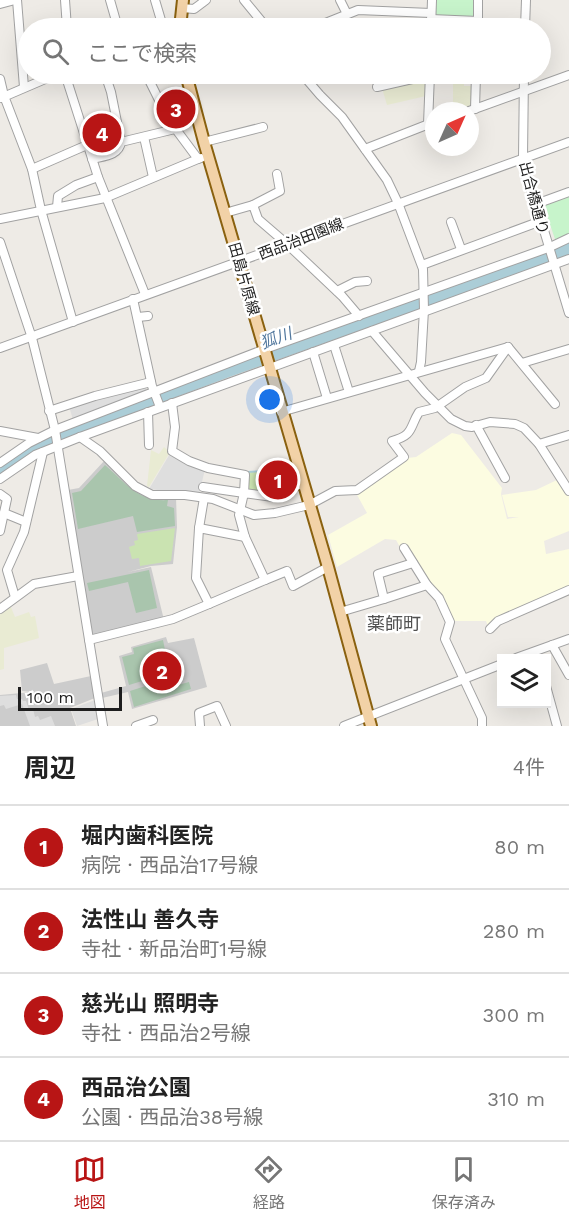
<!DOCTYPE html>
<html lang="ja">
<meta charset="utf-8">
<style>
body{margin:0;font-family:"Work Sans","Noto Sans JP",sans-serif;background:#f2f2f2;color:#222}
.controls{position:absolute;right:18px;bottom:18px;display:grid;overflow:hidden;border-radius:0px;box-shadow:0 6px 24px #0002}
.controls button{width:54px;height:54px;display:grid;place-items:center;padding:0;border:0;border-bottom:2px solid #e0e0e0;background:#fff;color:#222;font:30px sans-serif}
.compass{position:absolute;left:425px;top:102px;width:54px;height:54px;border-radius:50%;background:#fff;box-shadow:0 6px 24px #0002;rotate:45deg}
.scale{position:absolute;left:18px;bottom:15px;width:104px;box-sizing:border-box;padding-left:6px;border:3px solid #1e1e1e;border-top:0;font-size:16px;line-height:21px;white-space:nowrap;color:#1e1e1e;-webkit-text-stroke:4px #fff;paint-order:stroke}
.you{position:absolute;left:270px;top:400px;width:21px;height:21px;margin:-15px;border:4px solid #fff;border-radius:50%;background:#1a73e8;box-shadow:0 0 0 9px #1a73e833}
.badge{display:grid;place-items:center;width:39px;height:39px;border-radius:50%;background:#b81515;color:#fff;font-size:20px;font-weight:700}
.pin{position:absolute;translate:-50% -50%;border:3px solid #fff;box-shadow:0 2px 6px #0006}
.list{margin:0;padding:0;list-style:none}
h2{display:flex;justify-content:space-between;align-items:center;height:78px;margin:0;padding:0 24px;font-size:26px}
h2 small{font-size:20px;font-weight:400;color:#767676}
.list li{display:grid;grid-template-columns:39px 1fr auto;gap:18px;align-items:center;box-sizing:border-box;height:84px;padding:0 24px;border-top:2px solid #e0e0e0}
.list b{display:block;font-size:22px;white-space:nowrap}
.list p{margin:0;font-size:20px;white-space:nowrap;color:#767676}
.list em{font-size:20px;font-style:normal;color:#767676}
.icon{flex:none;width:33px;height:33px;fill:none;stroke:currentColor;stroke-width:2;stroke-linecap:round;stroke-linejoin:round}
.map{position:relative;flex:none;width:569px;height:726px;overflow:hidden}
.search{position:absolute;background:#fff;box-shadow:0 6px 24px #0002;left:18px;right:18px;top:18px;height:66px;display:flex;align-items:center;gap:15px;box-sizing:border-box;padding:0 21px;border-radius:33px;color:#767676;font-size:22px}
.sheet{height:414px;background:#fff}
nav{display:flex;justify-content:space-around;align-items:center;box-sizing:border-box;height:84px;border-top:2px solid #e0e0e0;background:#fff;font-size:16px;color:#767676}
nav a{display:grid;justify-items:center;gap:3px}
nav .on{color:#b81515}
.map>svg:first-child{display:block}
</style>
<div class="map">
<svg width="569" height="726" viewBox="0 0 569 726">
<rect width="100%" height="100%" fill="#eeebe6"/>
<path fill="#fcfce1" d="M452,433L461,435L502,488L501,494L507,519L519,517H508L502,495L536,490L559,479L569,495V531L544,541L546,554L569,549V588L489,629L486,621H453L405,547H400L396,540L385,539L337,567L328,535L367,513L356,493L407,458L416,457Z"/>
<g fill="#ccc">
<path d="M105,460L125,481L142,494L176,497L177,527L173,564L151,566L128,572L151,567L164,620L92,637L68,490L79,488Z"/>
<path d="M166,637L168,643L194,638L207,687L132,709L128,692L102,698L101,693L126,686L119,656L132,652L131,647Z"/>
<path d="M47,663L54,684L91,676L95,698L70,708L76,726H0V695L32,692L22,691L20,670Z"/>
</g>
<g fill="#e9ebd3">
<path d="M432,74H472V75H464V86H472V103L469,108L453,111V75Z"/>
<path d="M423,78L426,81V96L387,105L382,88Z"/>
<path d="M164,447L170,452L149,487L147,486L151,450L159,454Z"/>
<path d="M10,605L15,617L29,612L31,617L35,616L39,638L4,648V669L0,670V613Z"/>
</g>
<g fill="#cae3b1">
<path d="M247,472H264L269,475L271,494L245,490Z"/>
<path d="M175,528L171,561L140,566L139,558L132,559L129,547L135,545L134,541L138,540L137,534Z"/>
</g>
<g fill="#a9c5ad">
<path d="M105,465C126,483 138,502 168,500L167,506L174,508L175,526L137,532L133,516L78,529L72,493L81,491Z"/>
<path d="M149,570L157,608L136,613L128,582L89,591L87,583Z"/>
<path d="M163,640L165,650L161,651V654L155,656L156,662L151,663L155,677L129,685L122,657L134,654L133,648Z"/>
<path d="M158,682L160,690L189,682L191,689L134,707L130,691Z"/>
</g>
<g fill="#c7f4cb">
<path d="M434,0H475L474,18L434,17Z"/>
<path d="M113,113L118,148L96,156L93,153L83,121Z"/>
<path d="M569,195V234L556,242L543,204Z"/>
</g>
<g fill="#dedede">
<path d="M147,386L145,393L73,420L69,406Z"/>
<path d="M171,452L205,469L199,495L149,489Z"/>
<path d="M16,695L17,699H22L23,701H26L29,710L33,709L35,717L38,716L40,720L51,716L55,726H30L22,704L6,709L4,705L0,706V696Z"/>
<path d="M95,700L98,719L77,726L71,709Z"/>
</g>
<path fill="#abcdd7" d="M569,242V256L232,376L89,430L0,476V466L34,444L60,432L249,359L557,248Z"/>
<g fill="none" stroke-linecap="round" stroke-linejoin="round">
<path stroke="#abcdd7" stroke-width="2" d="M247,472L265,471L269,474"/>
<g stroke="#a2a2a2" stroke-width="10">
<g id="minor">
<path d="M17,0L24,87"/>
<path d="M65,0L67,28"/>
<path d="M110,0L118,28"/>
<path d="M155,0L163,27"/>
<path d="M244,0L267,28"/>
<path d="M340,0L347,14"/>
<path d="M0,4L15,0"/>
<path d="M182,8L194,9L206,0"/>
<path d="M431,19L478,21"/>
<path d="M313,28L358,10L431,13"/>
<path d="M431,28L432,0"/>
<path d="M478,28V0"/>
<path d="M525,28L526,0"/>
<path d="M65,74L98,177L145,294"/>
<path d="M105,74L111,92L121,142"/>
<path d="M146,74L169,120L198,159L201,158"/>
<path d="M302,74L320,95L342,117L387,180L398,203L423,269L424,310L421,362L419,371"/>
<path d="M524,74L523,157L526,178L536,204L569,313"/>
<path d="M238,75L244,74"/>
<path d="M0,79L4,96L32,169L41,210L73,322"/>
<path d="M377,87L430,75"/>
<path d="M1,98L57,74"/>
<path d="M475,109L476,74"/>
<path d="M469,111L569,75"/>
<path d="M428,124L430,74"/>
<path d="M144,137L153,177"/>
<path d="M204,142L263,127"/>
<path d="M365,149L434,122"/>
<path d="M92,159C103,156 119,156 121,142L175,129"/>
<path d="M32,169L87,145"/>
<path d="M536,204L569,192"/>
<path d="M253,205L280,191L277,174"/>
<path d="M57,207L58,196L76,185L98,177"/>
<path d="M225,213L253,205L258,219L287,244L342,296L359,316"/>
<path d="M0,219L105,198L198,159"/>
<path d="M451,222L461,249"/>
<path d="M0,242L32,338L55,430L103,726"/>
<path d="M422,265L541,221"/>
<path d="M337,291L355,282L367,281"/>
<path d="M133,299L152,386L160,407"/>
<path d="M138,317L148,316"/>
<path d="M372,331L425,393L451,419L465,426L472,427L490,422L515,424L524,428L539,444L569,491"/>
<path d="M334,345L349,392"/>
<path d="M508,347L555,404"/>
<path d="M0,348L569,142"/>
<path d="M313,352L327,398"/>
<path d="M522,363L569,349"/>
<path d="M172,403L175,427L172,451L189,461L208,468L245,475L244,493L203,487"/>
<path d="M49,411L95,396L151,382"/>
<path d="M148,412L149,445"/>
<path d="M281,412L508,347"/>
<path d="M476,425L505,478"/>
<path d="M0,431L38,438"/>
<path d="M80,437L100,451L135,486L152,495H185L213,499L254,515L275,513L309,505L335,491L357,490L404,457L392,441C414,435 409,428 419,412L435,408L465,387L486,378L508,347"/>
<path d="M539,444L569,435"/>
<path d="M0,463L29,443L55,430L265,349L548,248L569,238"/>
<path d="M0,479L35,455L80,437L569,259"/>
<path d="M303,483L273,497L244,493L239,515L245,537L265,580L287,571L293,586L328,567"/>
<path d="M0,494L7,499L0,531"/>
<path d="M4,513L26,522"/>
<path d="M199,528L204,498"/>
<path d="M245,537L199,528L196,578L209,604L265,580"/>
<path d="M404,548L427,585L439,598L450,622L445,639L482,718V726"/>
<path d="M15,597L7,570L24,532L43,452"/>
<path d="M384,599L427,585"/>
<path d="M0,609L34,584L78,576"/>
<path d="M340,612L384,599L378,574L413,563"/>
<path d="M490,629L498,621L569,590"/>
<path d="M89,640L173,619L209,604"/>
<path d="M552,645L569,675"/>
<path d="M516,658L569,639"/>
<path d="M546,686L557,726"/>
<path d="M136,726L153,720"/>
<path d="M200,726L199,713L217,706L226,726"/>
<path d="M344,726L502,664"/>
</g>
</g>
<g stroke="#8a610f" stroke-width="14">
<g id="major">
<path d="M180,28L183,0"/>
<path d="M186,74L204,142L328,567L371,726"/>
</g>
</g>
<use href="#minor" stroke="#fff" stroke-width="8"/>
<use href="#major" stroke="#f2d2a7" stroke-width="10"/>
</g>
<g text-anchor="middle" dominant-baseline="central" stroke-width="5" stroke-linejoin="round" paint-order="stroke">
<g font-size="15" fill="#1e1e1e" stroke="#fff">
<text transform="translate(534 198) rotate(75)">出合橋通り</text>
<text transform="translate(301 239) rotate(-21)">西品治田園線</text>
<text transform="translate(244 279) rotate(74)">田島片原線</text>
</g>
<g font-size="16" font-style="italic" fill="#51779d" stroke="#fff">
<text transform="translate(276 338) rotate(-20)">狐川</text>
</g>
<g font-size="18" fill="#515151" stroke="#fff">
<text x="394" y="623">薬師町</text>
</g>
</g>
</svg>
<div class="controls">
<button><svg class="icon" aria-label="layers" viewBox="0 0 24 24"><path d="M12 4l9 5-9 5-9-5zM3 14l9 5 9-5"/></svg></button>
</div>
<svg class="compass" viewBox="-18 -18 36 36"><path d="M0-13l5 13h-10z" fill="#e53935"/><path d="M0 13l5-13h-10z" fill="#767676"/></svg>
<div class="scale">100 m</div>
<div class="you"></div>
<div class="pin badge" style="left:278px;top:480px">1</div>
<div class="pin badge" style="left:162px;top:671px">2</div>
<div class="pin badge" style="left:176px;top:109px">3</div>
<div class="pin badge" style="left:102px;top:133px">4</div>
<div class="search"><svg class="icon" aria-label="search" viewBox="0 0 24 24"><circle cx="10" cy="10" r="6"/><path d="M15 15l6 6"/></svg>ここで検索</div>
</div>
<section class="sheet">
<h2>周辺<small>4件</small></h2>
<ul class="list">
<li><span class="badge">1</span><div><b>堀内歯科医院</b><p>病院 · 西品治17号線</p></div><em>80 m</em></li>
<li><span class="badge">2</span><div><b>法性山 善久寺</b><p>寺社 · 新品治町1号線</p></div><em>280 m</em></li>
<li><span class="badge">3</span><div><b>慈光山 照明寺</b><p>寺社 · 西品治2号線</p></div><em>300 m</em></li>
<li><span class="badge">4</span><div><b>西品治公園</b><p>公園 · 西品治38号線</p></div><em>310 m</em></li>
</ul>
</section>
<nav>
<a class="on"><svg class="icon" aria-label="map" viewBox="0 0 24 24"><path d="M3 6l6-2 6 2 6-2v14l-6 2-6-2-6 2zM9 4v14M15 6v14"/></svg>地図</a>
<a><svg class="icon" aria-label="directions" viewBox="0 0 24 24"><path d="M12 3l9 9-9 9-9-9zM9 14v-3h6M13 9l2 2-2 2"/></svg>経路</a>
<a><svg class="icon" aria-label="saved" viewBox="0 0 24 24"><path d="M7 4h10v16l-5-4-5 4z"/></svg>保存済み</a>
</nav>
